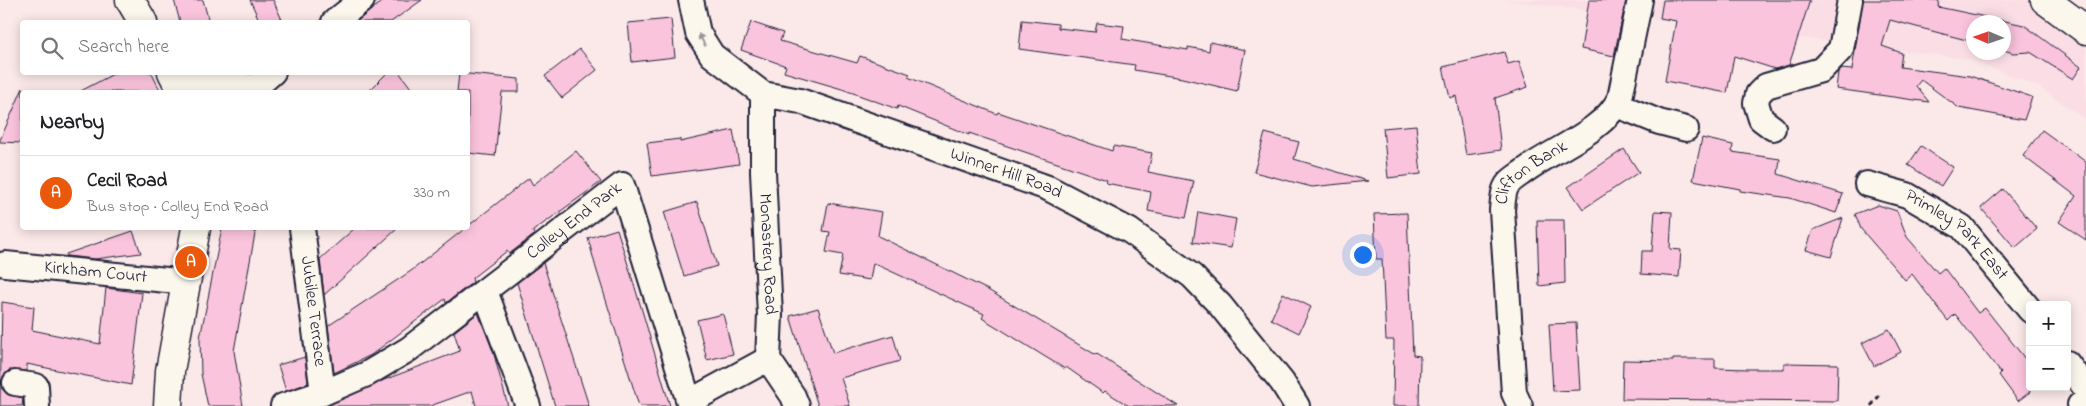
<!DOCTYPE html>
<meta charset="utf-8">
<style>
body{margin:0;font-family:"Indie Flower",sans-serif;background:#f2f2f2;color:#202124}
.controls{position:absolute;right:15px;bottom:15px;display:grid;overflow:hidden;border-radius:5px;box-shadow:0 2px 12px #0003}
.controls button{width:45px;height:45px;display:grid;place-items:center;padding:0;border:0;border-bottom:1px solid #e0e0e0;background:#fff;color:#202124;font:25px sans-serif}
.compass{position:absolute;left:1966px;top:15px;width:45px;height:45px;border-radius:50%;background:#fff;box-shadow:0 2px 12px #0003;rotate:272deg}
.you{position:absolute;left:1362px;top:254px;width:18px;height:18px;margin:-12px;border:4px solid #fff;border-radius:50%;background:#1a73e8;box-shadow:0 0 0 8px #1a73e833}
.badge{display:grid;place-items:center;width:32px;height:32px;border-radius:50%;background:#ea580c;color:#fff;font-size:16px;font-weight:700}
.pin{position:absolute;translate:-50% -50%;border:2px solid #fff;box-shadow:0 1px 5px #0006}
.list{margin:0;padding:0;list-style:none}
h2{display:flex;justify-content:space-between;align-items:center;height:65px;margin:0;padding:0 20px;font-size:21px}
h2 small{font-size:16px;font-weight:400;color:#757577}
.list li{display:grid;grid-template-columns:32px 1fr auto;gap:15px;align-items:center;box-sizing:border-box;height:75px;padding:0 20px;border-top:1px solid #e0e0e0}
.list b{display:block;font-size:19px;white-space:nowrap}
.list p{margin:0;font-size:16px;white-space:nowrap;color:#757577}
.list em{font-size:16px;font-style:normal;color:#757577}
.icon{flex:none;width:28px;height:28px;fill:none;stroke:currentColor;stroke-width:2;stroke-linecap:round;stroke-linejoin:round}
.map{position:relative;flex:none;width:2086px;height:406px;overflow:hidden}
.search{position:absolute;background:#fff;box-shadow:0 2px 12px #0003;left:20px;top:20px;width:450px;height:55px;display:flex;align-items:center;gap:12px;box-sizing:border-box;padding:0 18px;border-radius:5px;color:#757577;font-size:19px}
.panel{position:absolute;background:#fff;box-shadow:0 2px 12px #0003;left:20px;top:90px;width:450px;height:140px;border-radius:5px}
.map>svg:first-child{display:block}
</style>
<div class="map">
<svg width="2086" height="406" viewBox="0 0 2086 406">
<rect width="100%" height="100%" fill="#fbe8e8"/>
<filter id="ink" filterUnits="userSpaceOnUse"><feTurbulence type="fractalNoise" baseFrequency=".02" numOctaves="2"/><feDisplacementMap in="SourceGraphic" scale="10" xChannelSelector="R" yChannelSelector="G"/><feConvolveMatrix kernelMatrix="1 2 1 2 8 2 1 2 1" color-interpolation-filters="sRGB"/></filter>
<g filter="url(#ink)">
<path fill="#fbdde5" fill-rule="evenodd" d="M1506,0H2036L2086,48V120L2041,88L1969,59ZM1974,22H2004V52H1974Z"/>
<g fill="#fbc4dd" stroke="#22223b">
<path d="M174,0H203L209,22H180Z"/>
<path d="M250,0H273L283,22H260Z"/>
<path d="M384,0H422L391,22H356Z"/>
<path d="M1589,0H1626L1614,56L1581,49Z"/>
<path d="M1663,0H1810L1789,65L1775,69L1734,56L1727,93L1665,81L1676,21L1660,18Z"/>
<path d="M1863,0H1939L1938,7L2024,25L2081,67L2073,79L2030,52L2013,53L2004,50V22H1974V42L1890,20L1882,46L1902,53L1900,67L1970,76L2032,97L2024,120L1959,108L1921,80L1916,86L1929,102L1836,89L1838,72L1841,69L1852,70Z"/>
<path d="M671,19L675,57L632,62L628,23Z"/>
<path d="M1022,20L1058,24V28L1095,32L1097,23L1124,26L1122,39L1188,50V47L1209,51L1210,42L1245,50L1237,91L1182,78L1134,70L1135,65L1019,49Z"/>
<path d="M751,22L783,33L780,41L857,63L860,56L910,74L908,77L997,114L998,112L1112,151L1113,146L1152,153L1148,172L1194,181L1186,218L1148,211L1151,192L1106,183L1107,180L969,133V135L898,106L897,109L842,89L784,72L786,66L741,50Z"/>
<path d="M580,49L597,70L562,98L545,76Z"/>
<path d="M1504,52L1508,64L1519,61L1528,87L1495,98L1501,150L1466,155L1456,96L1450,98L1443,67Z"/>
<path d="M117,72H151L161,92H79Z"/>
<path d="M388,72H399L414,92H368Z"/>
<path d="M459,73L519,79V92H502L495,156L468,153V92H457Z"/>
<path d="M23,88L22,143L0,142V140Z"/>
<path d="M1416,125L1421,174L1388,178L1383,128Z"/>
<path d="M733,130L739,164L652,176L647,143L680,139V142Z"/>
<path d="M2042,130L2086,162V240L2059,222L2076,196L2023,156Z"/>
<path d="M1265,133L1299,142L1294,159L1368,181L1312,187L1254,172Z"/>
<path d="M1702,138L1733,145L1732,152L1780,159L1778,174L1843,194L1836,213L1790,198L1740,191V189L1693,180Z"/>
<path d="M1921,146L1953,167L1941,186L1908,165Z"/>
<path d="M1624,149L1639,172L1583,209L1568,187Z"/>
<path d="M576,151L601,182L533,231L534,235L509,254L507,251L472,278L473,282L446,303L445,299L371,355L334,373L328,326L411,271L529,178L533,185Z"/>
<path d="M2003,189L2037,229L2015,248L1981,208Z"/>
<path d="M697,202L717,266L684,276L664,212Z"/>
<path d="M828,203L882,212L878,236L988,290L1096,355L1097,354L1178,406H1129L1105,391L1103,393L1066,367L1065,369L982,318L984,314L873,263L870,280L839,275L843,255L826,252L830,232L823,231Z"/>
<path d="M1878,205L1897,211L1907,237L1938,273L1944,268L1978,313L1985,308L2030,365V392L2018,401L1999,375L2001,373L1955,314L1948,321L1912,274L1905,280L1861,229L1855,214Z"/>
<path d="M1655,211L1672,212L1670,249L1681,250L1679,277L1641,274L1642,251H1652Z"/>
<path d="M1198,212L1236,219L1231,248L1193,242Z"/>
<path d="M1407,213L1413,355L1420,356L1419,406H1393L1394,340H1386L1382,259H1376L1374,214Z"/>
<path d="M1843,218L1831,257L1806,250L1813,230Z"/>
<path d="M1537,220H1564L1565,283L1539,286Z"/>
<path d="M222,228H256L234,351L243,406H208L201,374L200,338Z"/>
<path d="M355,228H398L324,295L320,259Z"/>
<path d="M617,229L644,317L670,406H639L596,268L588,238Z"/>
<path d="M133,231L141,253L95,259L67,256L66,254Z"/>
<path d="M543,263L589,406H555L517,283Z"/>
<path d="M106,288L142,293L131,385L27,364V371L9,370L4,375L1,382L2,389L7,394L23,398L22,406H0L2,302L34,307L32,330L100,344Z"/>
<path d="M1283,293L1311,307L1299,333L1271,319Z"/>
<path d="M818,308L833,353L893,335L900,361L841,378L850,406H818L790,316Z"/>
<path d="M478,313L493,351L508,406H476L472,391L430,406H327L384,380L460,351L454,332Z"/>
<path d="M723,314L733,354L707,360L697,320Z"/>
<path d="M1576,323L1580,390L1553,391L1549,324Z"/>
<path d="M1889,329L1901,352L1874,366L1862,343Z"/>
<path d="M305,357L308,383L286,391L278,365Z"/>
<path d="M1673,359H1715V368L1748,369H1784V363L1838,364L1837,401L1622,399L1623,360L1673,361Z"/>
</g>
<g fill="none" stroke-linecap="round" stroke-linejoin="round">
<g stroke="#22223b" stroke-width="28">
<g id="minor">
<path id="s1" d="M691,0L698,33L712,55L763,94L800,101L1048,188L1130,231L1192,276L1220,305L1282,382L1297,406"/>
<path d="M334,22L362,0"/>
<path d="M176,80L256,87"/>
<path d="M252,92L256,87L273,72"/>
<path id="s2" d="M763,94V172L770,315L768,359L793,396L797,406"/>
<path d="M1617,105L1659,122L1686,129"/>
<path d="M1773,128L1761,119L1756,103L1758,94L1766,86L1821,70L1841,49L1850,0"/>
<path id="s3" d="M1867,184L1907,195L1962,227L2030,310"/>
<path id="s4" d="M302,228L323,393"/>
<path id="s5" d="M5,264L187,282"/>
<path d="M485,291L528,406"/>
<path d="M2067,363L2086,389"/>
<path d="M15,383L36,386L37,406"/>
<path d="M2080,405L2081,406"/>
<path id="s6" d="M283,406L323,393L367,374L409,349L622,185L689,402L768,359"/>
<path id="s7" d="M1520,406L1514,393L1502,210C1503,201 1503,190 1508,184C1512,179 1519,175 1523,172C1553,149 1604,132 1620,98L1640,0"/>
</g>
</g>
<g stroke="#22223b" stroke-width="31">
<g id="major">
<path d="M130,0L143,22"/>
<path d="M2045,0L2086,30"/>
<path d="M172,72L182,92"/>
<path d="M168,406L170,371L196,228"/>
</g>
</g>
<path stroke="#22223b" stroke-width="3" stroke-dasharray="5 4" stroke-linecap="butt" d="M1871,406L1879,396"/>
<use href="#minor" stroke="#fbf7ec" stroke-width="24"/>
<use href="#major" stroke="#fbf7ec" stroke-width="28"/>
</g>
<defs><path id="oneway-solid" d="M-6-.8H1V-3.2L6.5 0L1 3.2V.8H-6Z" transform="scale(1.25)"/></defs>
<use fill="#99979c" href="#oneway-solid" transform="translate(702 40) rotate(-119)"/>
</g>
<g text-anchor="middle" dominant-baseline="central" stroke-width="5" stroke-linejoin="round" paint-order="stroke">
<g font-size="18" fill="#22223b" stroke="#fbf7ec">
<text stroke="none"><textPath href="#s1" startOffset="380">Winner Hill Road</textPath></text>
<text stroke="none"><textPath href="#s7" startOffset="249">Clifton Bank</textPath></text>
<text stroke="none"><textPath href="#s6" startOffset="348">Colley End Park</textPath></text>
<text stroke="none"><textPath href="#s3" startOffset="106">Primley Park East</textPath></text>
<text stroke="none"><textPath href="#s2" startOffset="160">Monastery Road</textPath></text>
<text stroke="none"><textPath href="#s5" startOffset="91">Kirkham Court</textPath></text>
<text stroke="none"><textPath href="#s4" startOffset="84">Jubilee Terrace</textPath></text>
</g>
</g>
</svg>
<div class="controls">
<button>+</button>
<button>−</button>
</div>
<svg class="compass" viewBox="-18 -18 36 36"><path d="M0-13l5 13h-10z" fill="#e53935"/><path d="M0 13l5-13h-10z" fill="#757577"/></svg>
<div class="you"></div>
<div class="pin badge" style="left:191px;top:262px">A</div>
<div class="search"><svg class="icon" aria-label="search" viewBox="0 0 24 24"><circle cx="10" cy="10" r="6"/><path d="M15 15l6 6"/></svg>Search here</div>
<section class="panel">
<h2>Nearby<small></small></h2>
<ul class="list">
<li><span class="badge">A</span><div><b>Cecil Road</b><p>Bus stop · Colley End Road</p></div><em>330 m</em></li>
</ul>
</section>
</div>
